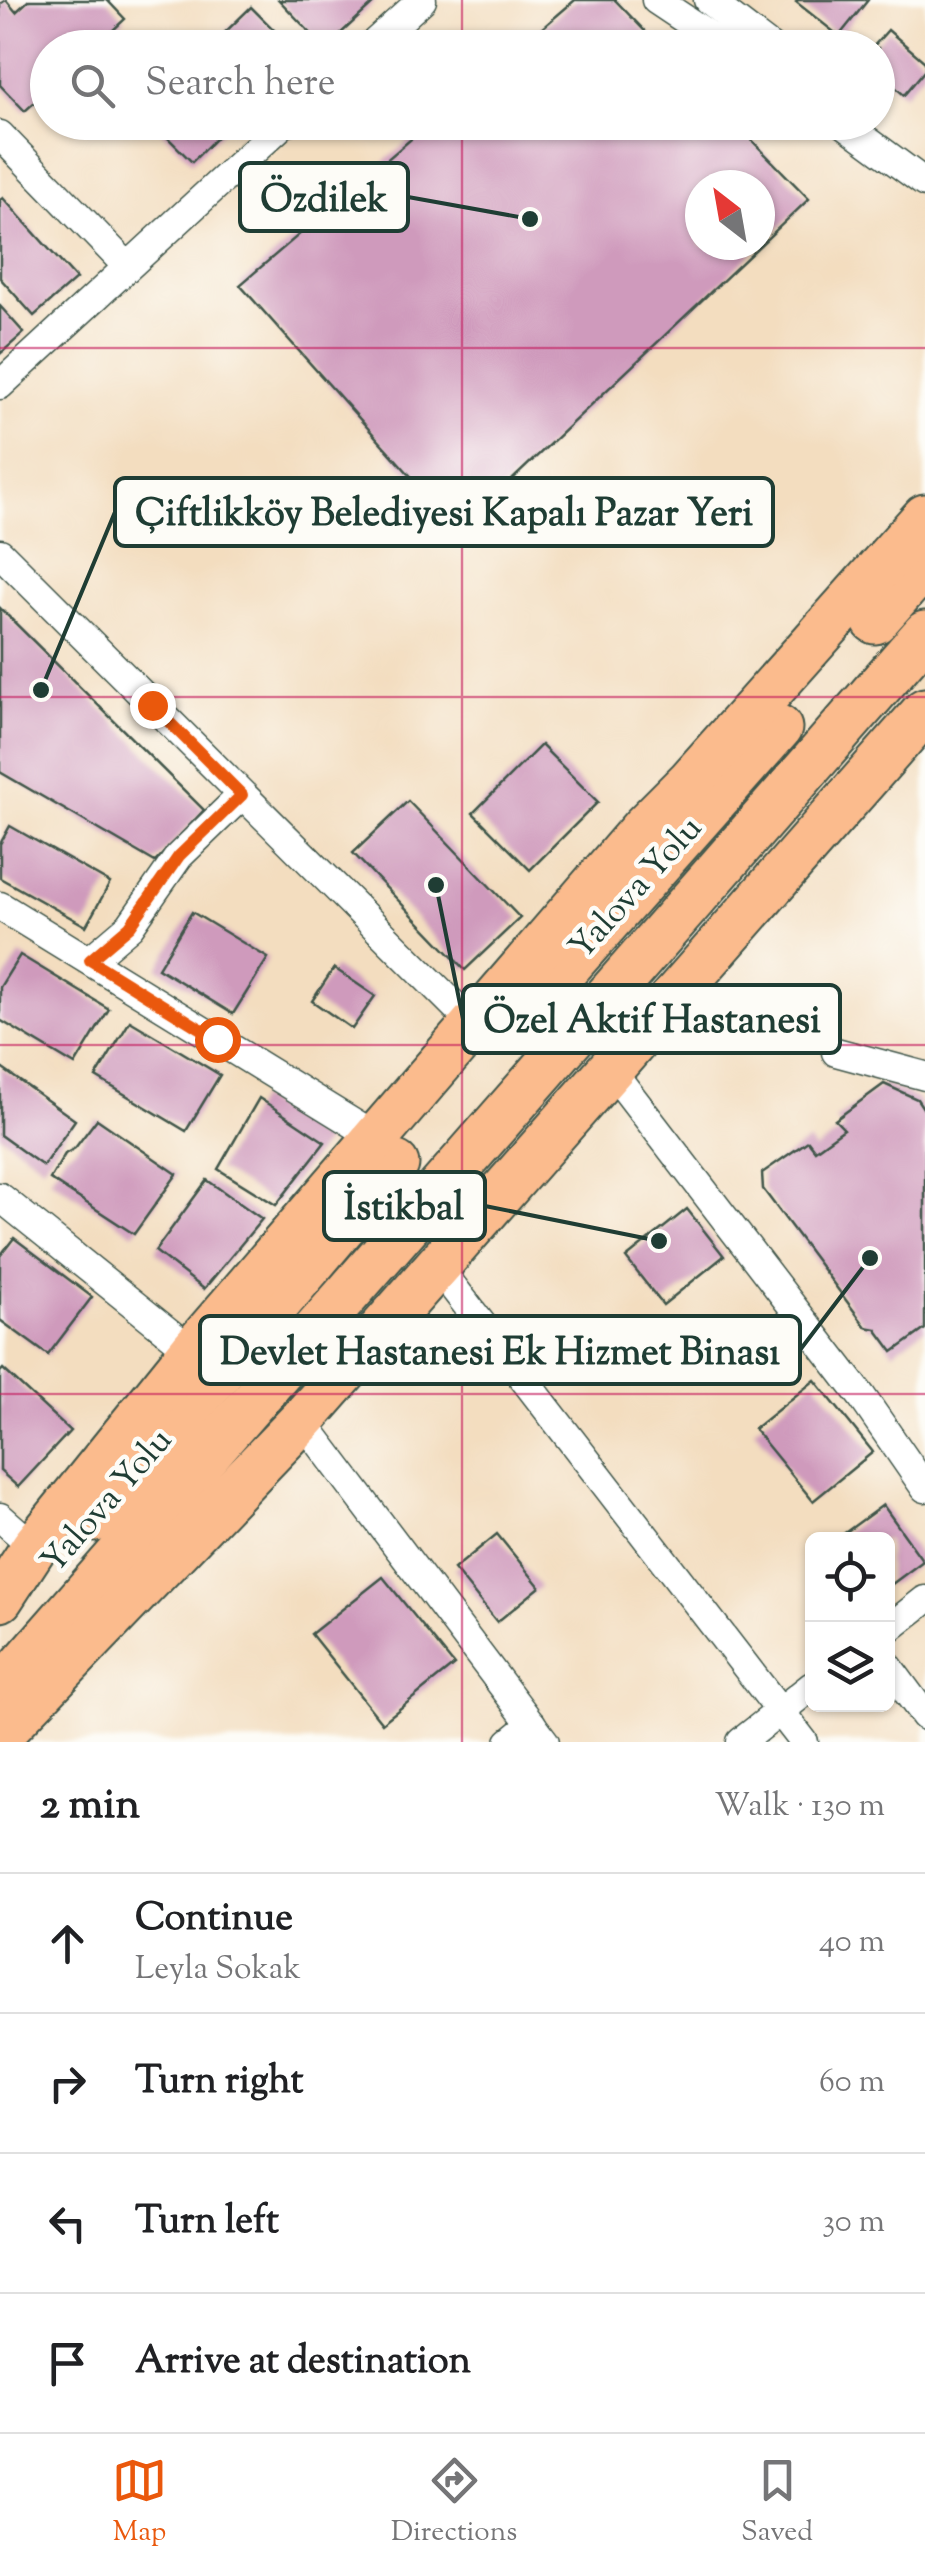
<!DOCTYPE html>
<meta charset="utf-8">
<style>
body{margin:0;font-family:"Sorts Mill Goudy",serif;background:#f6f6f6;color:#202124}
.controls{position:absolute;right:30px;bottom:30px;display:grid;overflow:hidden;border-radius:15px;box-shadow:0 2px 8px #0004}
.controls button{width:90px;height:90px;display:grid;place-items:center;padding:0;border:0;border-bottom:2px solid #e0e0e0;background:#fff;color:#202124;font:50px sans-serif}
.compass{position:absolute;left:685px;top:170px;width:90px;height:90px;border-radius:50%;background:#fff;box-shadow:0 2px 8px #0004;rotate:329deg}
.stop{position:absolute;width:30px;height:30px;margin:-22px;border:8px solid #ea580c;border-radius:50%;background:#fff}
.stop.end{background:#ea580c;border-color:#fff;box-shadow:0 2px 10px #0008}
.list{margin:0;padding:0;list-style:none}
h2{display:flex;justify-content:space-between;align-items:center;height:130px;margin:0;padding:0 40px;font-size:42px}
h2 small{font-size:32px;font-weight:400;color:#757577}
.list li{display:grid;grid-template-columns:65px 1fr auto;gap:30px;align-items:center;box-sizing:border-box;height:140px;padding:0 40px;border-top:2px solid #e0e0e0}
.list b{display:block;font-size:38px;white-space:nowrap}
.list p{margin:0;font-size:32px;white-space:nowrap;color:#757577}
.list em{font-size:32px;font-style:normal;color:#757577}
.icon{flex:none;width:55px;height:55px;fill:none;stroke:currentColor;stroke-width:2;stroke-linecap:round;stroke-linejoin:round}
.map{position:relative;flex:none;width:925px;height:1742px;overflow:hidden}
.search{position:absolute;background:#fff;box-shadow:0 2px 8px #0004;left:30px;right:30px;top:30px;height:110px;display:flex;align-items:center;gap:25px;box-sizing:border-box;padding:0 35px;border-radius:55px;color:#757577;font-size:38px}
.sheet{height:690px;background:#fff}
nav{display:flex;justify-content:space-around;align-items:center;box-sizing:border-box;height:140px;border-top:2px solid #e0e0e0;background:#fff;font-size:28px;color:#757577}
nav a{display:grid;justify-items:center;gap:5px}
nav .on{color:#ea580c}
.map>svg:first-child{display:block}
</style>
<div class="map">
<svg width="925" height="1742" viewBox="0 0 925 1742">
<rect width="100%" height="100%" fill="#fdfcf7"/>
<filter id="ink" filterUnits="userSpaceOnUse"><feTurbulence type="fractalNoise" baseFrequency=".01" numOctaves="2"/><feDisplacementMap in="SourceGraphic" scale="20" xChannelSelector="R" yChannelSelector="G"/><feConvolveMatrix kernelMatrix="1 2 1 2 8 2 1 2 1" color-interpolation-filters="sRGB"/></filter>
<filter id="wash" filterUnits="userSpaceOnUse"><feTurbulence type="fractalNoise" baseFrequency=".0048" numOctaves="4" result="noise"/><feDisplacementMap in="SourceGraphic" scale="40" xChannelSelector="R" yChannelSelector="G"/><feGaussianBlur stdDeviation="2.25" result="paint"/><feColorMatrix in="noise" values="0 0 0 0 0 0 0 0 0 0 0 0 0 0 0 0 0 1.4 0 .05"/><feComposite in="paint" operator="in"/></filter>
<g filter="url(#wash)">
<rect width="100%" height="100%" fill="#f3ddbf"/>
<g id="blocks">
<g fill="#cf9abc" fill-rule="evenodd">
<path d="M6,0L16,12L29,0H107L125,19L94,48H81L76,42L69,48H48V90L25,111L0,85V4Z"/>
<path d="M279,0H377L325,48Z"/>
<path d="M575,0H615L661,48H519Z"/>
<path d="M798,0H868L839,36L796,2Z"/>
<path d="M251,7L292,48H219L214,43Z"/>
<path d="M888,30L925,62V70L904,95L878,72V48H872Z"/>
<path d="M152,122H232L192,162Z"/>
<path d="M431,122H734L809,199L459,530L240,285ZM700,185H760V245H700Z"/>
<path d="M3,198L76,279L34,316L0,278V200Z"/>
<path d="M0,306L24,333L0,354Z"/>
<path d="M0,608L204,810L155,862L0,772Z"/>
<path d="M541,745L598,802L530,870L473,813Z"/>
<path d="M408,801L520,918L465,970L353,853Z"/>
<path d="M10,826L110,883L86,926L0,878V844Z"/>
<path d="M192,912L268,958L233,1014L158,968Z"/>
<path d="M20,955L109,1009L75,1065L0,1020V987Z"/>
<path d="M334,968L375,996L352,1029L312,1001Z"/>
<path d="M130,1021L220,1075L186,1131L96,1077Z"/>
<path d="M0,1067L75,1120L43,1166L0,1135Z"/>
<path d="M884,1084L917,1099L925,1111V1329L893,1352L876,1329L866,1327L763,1189L762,1173L808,1141L815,1150L844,1129L835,1120Z"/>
<path d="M259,1098L325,1142L276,1205L218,1169Z"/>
<path d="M97,1119L177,1174L134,1234L50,1179L65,1154L75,1148Z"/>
<path d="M207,1180L262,1219L204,1289L155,1251Z"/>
<path d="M687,1209L724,1256L663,1305L626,1258Z"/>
<path d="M14,1238L92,1297L48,1355L0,1320V1256Z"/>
<path d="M3,1369L70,1431L18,1487L0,1471V1372Z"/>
<path d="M815,1380L873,1452L813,1501L754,1429Z"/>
<path d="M883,1505L923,1561L888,1587V1540H835Z"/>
<path d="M497,1534L540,1587L497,1622L454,1569Z"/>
<path d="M383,1577L454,1665L382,1723L311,1634Z"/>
</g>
</g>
</g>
<g filter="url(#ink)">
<use href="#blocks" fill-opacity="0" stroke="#3f5549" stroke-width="2.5"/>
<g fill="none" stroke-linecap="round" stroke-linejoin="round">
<g stroke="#3f5549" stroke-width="31">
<g id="minor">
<path d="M656,0L728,48"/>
<path d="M708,0L771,48"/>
<path d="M369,48L422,0"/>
<path d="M842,122L925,183"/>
<path d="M0,135L127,266"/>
<path d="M0,385L285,122"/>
<path d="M0,553L475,1026"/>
<path d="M0,906L377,1138"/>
<path d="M90,960L130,926L179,856L242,795"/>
<path d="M836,1052L925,1076"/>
<path d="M610,1069L862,1397L925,1488"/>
<path d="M0,1197L192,1351"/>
<path d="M436,1265L804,1742"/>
<path d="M302,1420L545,1742"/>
<path d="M0,1517L34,1547"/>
<path d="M888,1629L925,1600"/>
<path d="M888,1666L925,1716"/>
<path d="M510,1742L532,1724"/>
<path d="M741,1742L812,1686"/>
</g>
</g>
<g stroke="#3f5549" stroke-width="49">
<g id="trunk">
<path d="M875,621L925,565"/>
<path d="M523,1017L779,728"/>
<path d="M95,1519L396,1164"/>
<path d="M0,1599L34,1547L192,1351L644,827L690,781L925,517"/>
<path d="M0,1691L925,634"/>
<path d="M0,1734L302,1420L925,711"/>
</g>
</g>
<use href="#minor" stroke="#fff" stroke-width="28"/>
<use href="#trunk" stroke="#fbbb8d" stroke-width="45"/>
</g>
</g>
<g fill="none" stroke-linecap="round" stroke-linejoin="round" filter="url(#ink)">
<path stroke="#ea580c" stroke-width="12" d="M152,705L242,795L179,856L130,926L90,960L217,1039"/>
</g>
<path fill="none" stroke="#c2185b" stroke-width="2.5" stroke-opacity="0.55" d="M462,0V48M462,122V1742M0,348H925M0,697H925M0,1045H925M0,1394H925"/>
<g text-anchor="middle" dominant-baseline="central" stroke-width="9" stroke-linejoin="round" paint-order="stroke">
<g font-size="35" fill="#1f3d34" stroke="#fdfcf7">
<text transform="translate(637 889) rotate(-48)">Yalova Yolu</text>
<text transform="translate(108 1502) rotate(-49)">Yalova Yolu</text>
</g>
</g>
<path fill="none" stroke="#1f3d34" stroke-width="4" d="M530 219L408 197M41 690L115 512M436 885L463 1019M659 1241L485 1206M870 1258L800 1350"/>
<g fill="#1f3d34" stroke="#fdfcf7" stroke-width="4">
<circle cx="530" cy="219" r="10"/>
<circle cx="41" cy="690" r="10"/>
<circle cx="436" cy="885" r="10"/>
<circle cx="659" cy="1241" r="10"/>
<circle cx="870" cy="1258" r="10"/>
</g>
<g fill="#fdfcf7" stroke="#1f3d34" stroke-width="4">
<rect x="240" y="163" width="168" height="68" rx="10"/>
<rect x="115" y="478" width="658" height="68" rx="10"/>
<rect x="463" y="985" width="377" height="68" rx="10"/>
<rect x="324" y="1172" width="161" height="68" rx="10"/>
<rect x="200" y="1316" width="600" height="68" rx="10"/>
</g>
<g font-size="38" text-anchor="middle" font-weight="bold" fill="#1f3d34">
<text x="324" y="211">Özdilek</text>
<text x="444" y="525">Çiftlikköy Belediyesi Kapalı Pazar Yeri</text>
<text x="652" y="1032">Özel Aktif Hastanesi</text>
<text x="404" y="1219">İstikbal</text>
<text x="500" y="1364">Devlet Hastanesi Ek Hizmet Binası</text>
</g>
</svg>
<div class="controls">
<button><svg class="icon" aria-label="locate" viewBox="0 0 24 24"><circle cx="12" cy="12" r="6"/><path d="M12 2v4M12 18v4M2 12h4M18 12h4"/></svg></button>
<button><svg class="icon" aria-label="layers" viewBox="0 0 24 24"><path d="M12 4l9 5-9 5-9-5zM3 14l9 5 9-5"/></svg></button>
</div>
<svg class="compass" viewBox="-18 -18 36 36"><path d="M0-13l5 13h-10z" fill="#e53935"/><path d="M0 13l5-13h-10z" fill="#757577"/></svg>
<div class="stop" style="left:217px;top:1039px"></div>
<div class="stop end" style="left:152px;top:705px"></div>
<div class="search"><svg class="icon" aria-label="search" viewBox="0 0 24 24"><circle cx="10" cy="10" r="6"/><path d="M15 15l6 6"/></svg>Search here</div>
</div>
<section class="sheet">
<h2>2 min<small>Walk · 130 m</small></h2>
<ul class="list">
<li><svg class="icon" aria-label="ahead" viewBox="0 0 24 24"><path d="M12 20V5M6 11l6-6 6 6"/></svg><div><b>Continue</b><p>Leyla Sokak</p></div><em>40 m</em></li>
<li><svg class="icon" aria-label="right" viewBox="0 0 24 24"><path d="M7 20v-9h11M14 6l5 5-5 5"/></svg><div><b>Turn right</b></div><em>60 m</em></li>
<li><svg class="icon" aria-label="left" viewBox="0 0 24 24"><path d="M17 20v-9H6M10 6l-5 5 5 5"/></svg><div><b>Turn left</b></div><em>30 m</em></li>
<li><svg class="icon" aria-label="arrive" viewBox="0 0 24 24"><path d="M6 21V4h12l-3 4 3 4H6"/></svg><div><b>Arrive at destination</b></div></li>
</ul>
</section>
<nav>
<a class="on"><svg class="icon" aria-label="map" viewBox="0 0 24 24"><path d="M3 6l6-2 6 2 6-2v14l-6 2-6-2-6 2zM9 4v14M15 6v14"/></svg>Map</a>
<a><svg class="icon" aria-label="directions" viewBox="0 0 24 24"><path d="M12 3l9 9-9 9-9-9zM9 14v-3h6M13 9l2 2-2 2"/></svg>Directions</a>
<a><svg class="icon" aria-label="saved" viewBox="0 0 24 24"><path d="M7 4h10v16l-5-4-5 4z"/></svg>Saved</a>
</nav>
